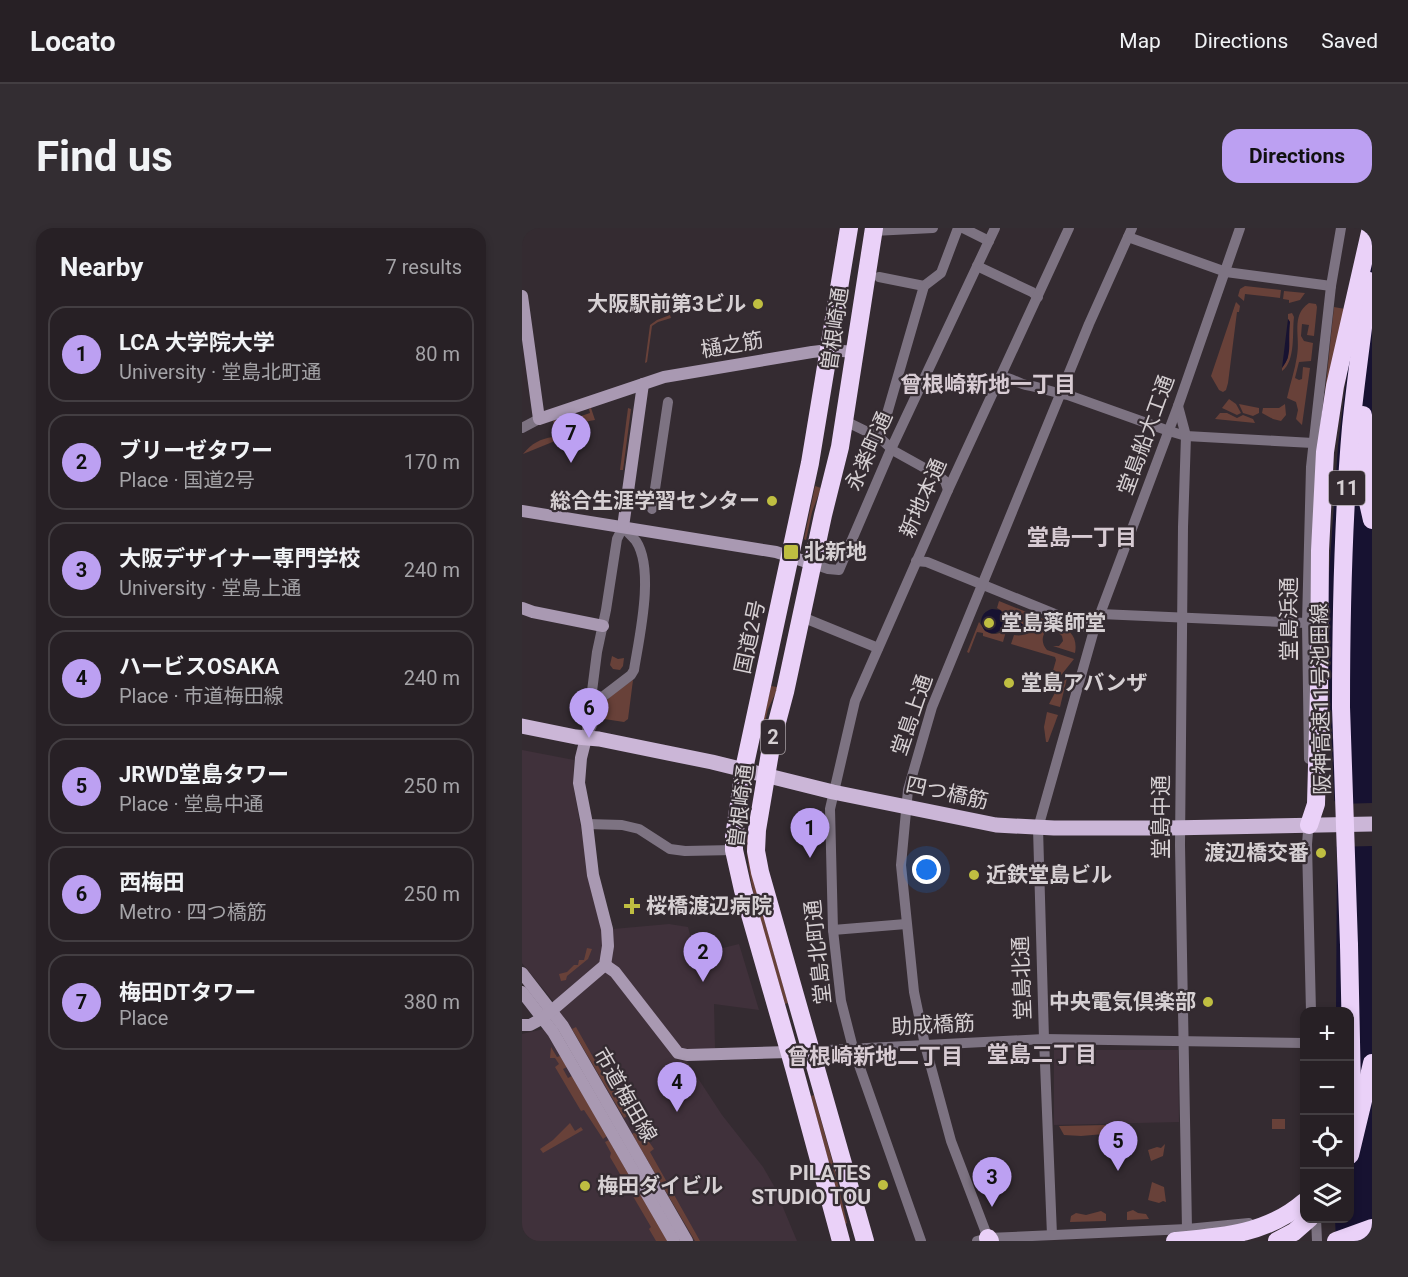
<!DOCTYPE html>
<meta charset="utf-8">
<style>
body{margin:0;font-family:Roboto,"Noto Sans JP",sans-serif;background:#332d32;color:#f1f3f6}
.controls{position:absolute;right:18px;bottom:18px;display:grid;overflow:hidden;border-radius:12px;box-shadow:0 3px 9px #0003}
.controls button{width:54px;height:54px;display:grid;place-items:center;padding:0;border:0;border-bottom:2px solid #433e42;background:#272025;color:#f1f3f6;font:30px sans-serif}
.you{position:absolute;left:405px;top:642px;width:21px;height:21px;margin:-15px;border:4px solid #fff;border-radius:50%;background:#1a73e8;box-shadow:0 0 0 9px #1a73e833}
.badge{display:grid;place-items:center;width:39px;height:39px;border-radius:50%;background:#bca0f2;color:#111;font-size:20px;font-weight:700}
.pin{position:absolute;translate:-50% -50px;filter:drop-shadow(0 2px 3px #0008)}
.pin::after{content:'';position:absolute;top:32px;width:21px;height:18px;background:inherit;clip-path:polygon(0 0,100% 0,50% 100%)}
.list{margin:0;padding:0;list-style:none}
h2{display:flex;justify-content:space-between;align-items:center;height:78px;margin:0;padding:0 24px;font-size:26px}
h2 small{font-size:20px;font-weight:400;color:#a4a3a7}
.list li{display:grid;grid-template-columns:39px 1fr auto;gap:18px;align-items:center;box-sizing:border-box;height:96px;margin:0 12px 12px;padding:0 12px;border:2px solid #433e42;border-radius:18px}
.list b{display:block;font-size:22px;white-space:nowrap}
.list p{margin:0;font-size:20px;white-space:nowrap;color:#a4a3a7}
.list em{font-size:20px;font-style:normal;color:#a4a3a7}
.icon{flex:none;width:33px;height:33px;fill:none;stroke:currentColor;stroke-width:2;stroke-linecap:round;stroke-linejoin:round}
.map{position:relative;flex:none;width:850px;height:1013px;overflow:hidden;border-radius:18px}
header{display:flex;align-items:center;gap:36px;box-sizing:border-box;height:84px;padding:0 30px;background:#272025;border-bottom:2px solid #433e42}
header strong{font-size:28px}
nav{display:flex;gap:33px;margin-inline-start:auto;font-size:21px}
.intro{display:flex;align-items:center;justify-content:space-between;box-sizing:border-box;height:144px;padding:0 36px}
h1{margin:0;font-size:42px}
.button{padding:15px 27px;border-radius:18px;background:#bca0f2;color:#111;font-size:21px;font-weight:700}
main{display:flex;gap:36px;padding:0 36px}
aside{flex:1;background:#272025;border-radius:18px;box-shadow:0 3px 9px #0003}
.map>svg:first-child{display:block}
</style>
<header>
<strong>Locato</strong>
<nav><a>Map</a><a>Directions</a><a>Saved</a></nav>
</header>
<div class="intro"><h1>Find us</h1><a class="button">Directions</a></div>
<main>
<aside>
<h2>Nearby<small>7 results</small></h2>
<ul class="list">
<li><span class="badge">1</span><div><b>LCA 大学院大学</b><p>University · 堂島北町通</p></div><em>80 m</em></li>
<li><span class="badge">2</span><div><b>ブリーゼタワー</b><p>Place · 国道2号</p></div><em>170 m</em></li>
<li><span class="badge">3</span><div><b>大阪デザイナー専門学校</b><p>University · 堂島上通</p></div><em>240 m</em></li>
<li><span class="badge">4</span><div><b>ハービスOSAKA</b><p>Place · 市道梅田線</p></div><em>240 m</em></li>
<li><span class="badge">5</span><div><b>JRWD堂島タワー</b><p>Place · 堂島中通</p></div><em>250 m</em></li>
<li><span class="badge">6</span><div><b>西梅田</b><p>Metro · 四つ橋筋</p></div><em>250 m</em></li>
<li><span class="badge">7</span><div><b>梅田DTタワー</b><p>Place</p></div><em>380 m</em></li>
</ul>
</aside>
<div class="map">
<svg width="850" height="1013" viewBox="0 0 850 1013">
<rect width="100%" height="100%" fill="#342b31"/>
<g fill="#40313b">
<path d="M0,522L52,532L51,556L68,651L80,702L147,696L166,699L172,722L182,719L185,724L217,716L237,782L192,776L193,820L164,832L200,887L241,939L252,958L275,1013H0V806L30,799L36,779L0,735Z"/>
<path d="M532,822H656L657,894L532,897Z"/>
</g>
<g fill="#684139">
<path d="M723,58L759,62L758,70L723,66L722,73L716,68L718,61Z"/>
<path d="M762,63L783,65L778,72L767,75V72L761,71Z"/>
<path d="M714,74L718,78L717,84H715L706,155L704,162L701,164L697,162L689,148Z"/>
<path d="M787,75L794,76L795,79L792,108L785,107L787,97L780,96L779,108L782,113L791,115L789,133L777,134L773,150L777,152L780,151L781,139L788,140L780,197L774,191L776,182L774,174L765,170C768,156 773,142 775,128C779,109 768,88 787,75Z"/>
<path d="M812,79L823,81L799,203Z"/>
<path d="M770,85L772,89C770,104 774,133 760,143V140L766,130L768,94L766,91V86Z"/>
<path d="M148,87L149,90L136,94L130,98L125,134L123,135L128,97L135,92Z"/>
<path d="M707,171L714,176L719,185L715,187L700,180Z"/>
<path d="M717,176L737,180V185L731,188L721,185Z"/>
<path d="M763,176L764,187L759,193L751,191L740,185L741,180H757Z"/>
<path d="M69,180L73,192L33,199L31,193L48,187L50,191L68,185L67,181Z"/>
<path d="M106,180L109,181L101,242H98Z"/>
<path d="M698,185H705L715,190L721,187L731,191L733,195L693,191Z"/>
<path d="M31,209L33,213L1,226C10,215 18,211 31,209Z"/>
<path d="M293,258L299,260L290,284L284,312L282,311Z"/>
<path d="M477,373L524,392V394L513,397L500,405L492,404L494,398L504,399L496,392L484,390L480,383L475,380Z"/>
<path d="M457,394C463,402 467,410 480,404L485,395L486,396L481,414L461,408V405L455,404L447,425L445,424Z"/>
<path d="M532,397C548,400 556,409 553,425L531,418H537L541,413L540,408L536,404L537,398L528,399C520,405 518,414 525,422L552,431L532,456L528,453L534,432L533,429L489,416L492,407C506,410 517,397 532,397Z"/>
<path d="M90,428L96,431L102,430L101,438L98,442L91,441L88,437Z"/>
<path d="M545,450L538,479L527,476L535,461Z"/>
<path d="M111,452L106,491L102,494L76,490C81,470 95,463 111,452Z"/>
<path d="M249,458L255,459V462L246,481L240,507L238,506Z"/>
<path d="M525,484L536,487L526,514H524L522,499Z"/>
<path d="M224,602H227L232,655L266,775L263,776C247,719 224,661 224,602Z"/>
<path d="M65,720L70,721L66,731L45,748L44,752L39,753L37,746L45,744L52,737H56L57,732H62Z"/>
<path d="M54,799L84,852L95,860L109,886L102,890L50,801Z"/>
<path d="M29,819L35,829L38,828L45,839L41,841L46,850L50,848L85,908L81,911L62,882L59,883L33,839L37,836L33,830H28Z"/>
<path d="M292,867L312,939L325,995L323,996L289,868Z"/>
<rect x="750" y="891" width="13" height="10"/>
<path d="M48,895L53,903L59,899L61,902L21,925L18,921L31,912Z"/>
<path d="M585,897L582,906L559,908L542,907L537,898Z"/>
<path d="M118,901L132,921L128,924L178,1013H173L110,906Z"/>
<path d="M87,912L146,1013H134L127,1001L129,999L88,929L89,925L83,914Z"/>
<path d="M643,916L641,928L629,933L626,922L635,919L639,920Z"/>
<path d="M630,954L642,959L644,974L641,973L637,975L626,972Z"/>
<path d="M611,982L616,985L624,986L627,991L605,992V984Z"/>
<path d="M579,983L584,986V993L548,994L549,988L554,985L564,987Z"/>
</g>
<g fill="#171231">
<path d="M843,0H850V1013H814L813,991L828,990V784L814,783L815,630L804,390L816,218Z"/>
<path d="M766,91L768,94C765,110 772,126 760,140Z"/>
<path d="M470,381L478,382L484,390L496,393L505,400L487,394C479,399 477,410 463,403C456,394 459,384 470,381Z"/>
</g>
<path fill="#342b31" d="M809,571L817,576L850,575V618L811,619Z"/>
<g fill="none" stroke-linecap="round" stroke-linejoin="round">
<g stroke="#7d7382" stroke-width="10">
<path d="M441,0L467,13"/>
<path d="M351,3L411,0"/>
<path d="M606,9L704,44L809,58"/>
<path d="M455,38L510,64L516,69"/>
<path d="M357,49L402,58"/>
<path d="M477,150C489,148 494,155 504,157C519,159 531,165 546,167L647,203L664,208L791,215"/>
<path d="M656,178L664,208L661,299L658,617L665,1001"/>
<path d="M323,193L358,210L372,223L417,248L423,253L426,262"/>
<path d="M0,200L17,191"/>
<path d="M358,210L402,58L419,45L436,0"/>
<path d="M130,281L146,174"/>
<path d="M101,299C105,304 110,308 114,313C133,342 117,410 112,442L109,447L79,470L72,493L64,510L75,424L84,382L95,311Z"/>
<path d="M394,333L405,334L572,402"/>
<path d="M291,336L306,341L317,342L369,221L473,0"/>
<path d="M578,386L785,395"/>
<path d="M280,389L356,420"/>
<path d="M787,531L785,395L789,239L809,58L819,0"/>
<path d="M787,592L785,616L789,784"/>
<path d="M65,596L100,597L117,601L148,621L163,623L212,622"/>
<path d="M311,702L384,696"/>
<path d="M267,824L522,811L782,815"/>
<path d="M794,990L795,1013"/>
<path d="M530,1007L522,811L516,600L572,402L656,178L718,0"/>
<path d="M466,1010L429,913L403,817L392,764L379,637L386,562L410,479L567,96L610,0"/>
<path d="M399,1013L331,820L319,773L311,702L308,581L333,473L426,262L547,0"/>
<path d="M455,1013L466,1010L665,1001L727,995"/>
</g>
<g stroke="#a999b2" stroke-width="12">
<path d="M0,68L17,191L142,149L290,124L307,122L333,124"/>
<path d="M0,283L254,324L291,336"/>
<path d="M101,299L121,156"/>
<path d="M0,380L11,384L81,398"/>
<path d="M83,737L93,744L156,825L165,827L267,824"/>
<path d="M0,745L41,798L165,1013"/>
<path d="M0,764L31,804L152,1013"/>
<path d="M0,797H8L21,790L83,737L86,718L85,701L71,647L65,596L57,555L59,530L64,510"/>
</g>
<path stroke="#cbb6d7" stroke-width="15" d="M0,498L54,509L77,511L190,534L311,564L474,597L532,600H647L850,596"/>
<g stroke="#ead1f8" stroke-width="18">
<path d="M841,187L842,257L850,292"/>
<path d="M819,479C819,385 821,292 829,199C834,150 841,101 847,53"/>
<path d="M787,597L794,576L797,462L798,323L803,224L813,158L849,0"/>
<path d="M827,717L830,861L828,902"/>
<path d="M828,927L850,835"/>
<path d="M466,1010L468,1013"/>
<path d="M319,1013L272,840L221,662L212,622V609L222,541L288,235L327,0"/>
<path d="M343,1013L238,644L234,623L235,602L250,513L263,464L301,287L318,219L352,0"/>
<path d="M755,1013L772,1004L788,990"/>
<path d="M814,1013L850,1000"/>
</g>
<g stroke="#ead1f8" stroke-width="18">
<path d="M819,479L827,717"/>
<path d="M653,1013C700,1009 745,1006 782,974"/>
</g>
</g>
<g fill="#bfbe41" stroke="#342b31" stroke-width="2">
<circle cx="236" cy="76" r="6"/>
<circle cx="250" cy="273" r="6"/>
<rect x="261" y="316" width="16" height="16" rx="3"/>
<circle cx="467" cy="395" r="6"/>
<circle cx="487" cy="455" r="6"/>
<circle cx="799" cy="625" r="6"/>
<circle cx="452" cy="647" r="6"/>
<path d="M107 669h6v6h6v6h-6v6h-6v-6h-6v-6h6z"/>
<circle cx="686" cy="774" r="6"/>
<circle cx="361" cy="957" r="6"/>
<circle cx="63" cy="958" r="6"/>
</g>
<g text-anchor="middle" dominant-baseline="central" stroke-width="4.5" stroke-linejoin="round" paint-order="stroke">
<g fill="#342b31" stroke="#a59ea2" stroke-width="1.5">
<rect x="807" y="243" width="36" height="34" rx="4.5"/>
<rect x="239" y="492" width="24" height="34" rx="4.5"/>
</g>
<g font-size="20" font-weight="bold" fill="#d6d0d3">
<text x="825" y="260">11</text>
<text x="251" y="509">2</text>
</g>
<g font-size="21" font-weight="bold" fill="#d6d0d3" stroke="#342b31" text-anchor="start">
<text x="224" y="76" text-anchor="end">大阪駅前第3ビル</text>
<text x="238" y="273" text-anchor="end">総合生涯学習センター</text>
<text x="282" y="324">北新地</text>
<text x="479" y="395">堂島薬師堂</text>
<text x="499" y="455">堂島アバンザ</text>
<text x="787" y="625" text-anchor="end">渡辺橋交番</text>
<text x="464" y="647">近鉄堂島ビル</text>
<text x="124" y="678">桜橋渡辺病院</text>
<text x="674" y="774" text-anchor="end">中央電気倶楽部</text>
<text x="349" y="945" text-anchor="end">PILATES<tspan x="349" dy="24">STUDIO TOU</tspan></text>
<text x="75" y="958">梅田ダイビル</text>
</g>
<g font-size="21" fill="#d6d0d3" stroke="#342b31">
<text transform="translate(313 101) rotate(-82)">曽根崎通</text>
<text transform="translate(210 117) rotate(-10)">樋之筋</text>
<text transform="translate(624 207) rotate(-70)">堂島船大工通</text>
<text transform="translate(347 223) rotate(-66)">永楽町通</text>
<text transform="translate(401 270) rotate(-66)">新地本通</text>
<text transform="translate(767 391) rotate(-90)">堂島浜通</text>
<text transform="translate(228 409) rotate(-78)">国道2号</text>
<text transform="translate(799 471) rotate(-91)">阪神高速11号池田線</text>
<text transform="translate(390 487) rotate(-71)">堂島上通</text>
<text transform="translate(425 565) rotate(12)">四つ橋筋</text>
<text transform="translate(219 578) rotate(-83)">曽根崎通</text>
<text transform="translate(639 589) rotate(-90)">堂島中通</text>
<text transform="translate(296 724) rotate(-96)">堂島北町通</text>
<text transform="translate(500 750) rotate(-92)">堂島北通</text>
<text transform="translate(411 797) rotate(-3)">助成橋筋</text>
<text transform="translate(103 867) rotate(60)">市道梅田線</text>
</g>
<g font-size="22" font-weight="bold" fill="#d7cbd3" stroke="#342b31">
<text x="466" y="156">曾根崎新地一丁目</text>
<text x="560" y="309">堂島一丁目</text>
<text x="520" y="826">堂島二丁目</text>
<text x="353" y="828">曾根崎新地二丁目</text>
</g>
</g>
</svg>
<div class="controls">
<button>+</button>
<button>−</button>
<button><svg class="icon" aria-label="locate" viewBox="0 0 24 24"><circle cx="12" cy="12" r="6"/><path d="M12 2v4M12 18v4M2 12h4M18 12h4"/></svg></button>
<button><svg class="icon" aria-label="layers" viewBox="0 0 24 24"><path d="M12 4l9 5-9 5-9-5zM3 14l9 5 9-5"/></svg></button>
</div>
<div class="you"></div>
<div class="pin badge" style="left:288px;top:630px">1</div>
<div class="pin badge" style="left:181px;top:754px">2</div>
<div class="pin badge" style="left:470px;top:979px">3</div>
<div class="pin badge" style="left:155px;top:884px">4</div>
<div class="pin badge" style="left:596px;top:943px">5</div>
<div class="pin badge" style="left:67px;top:510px">6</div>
<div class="pin badge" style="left:49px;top:235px">7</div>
</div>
</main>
